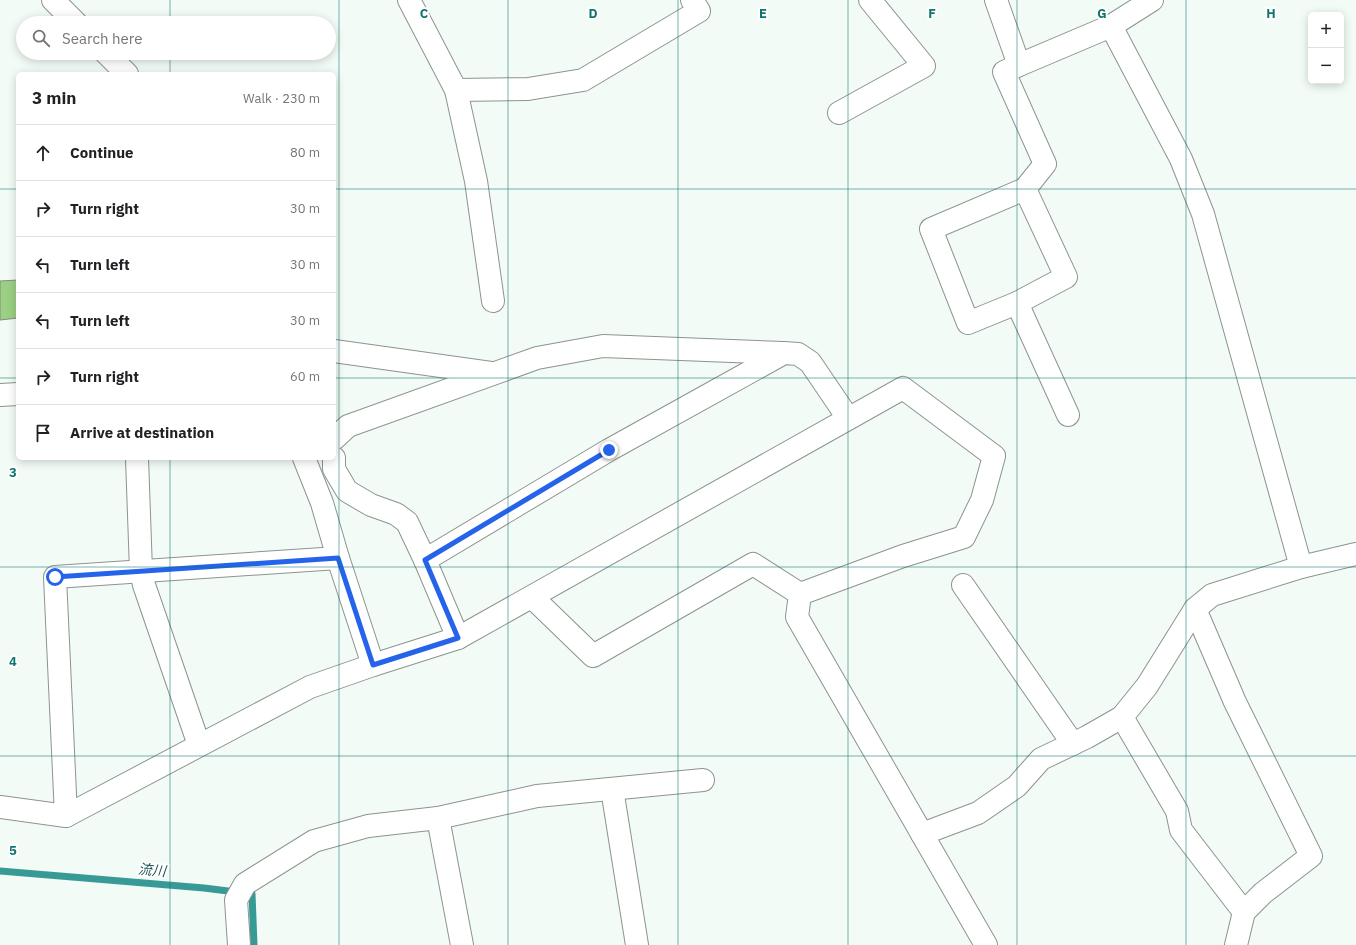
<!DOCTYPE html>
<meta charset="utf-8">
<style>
body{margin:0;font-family:"IBM Plex Sans","Noto Sans JP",sans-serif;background:#f2f2f2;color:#202124}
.controls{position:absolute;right:12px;top:12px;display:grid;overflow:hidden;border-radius:6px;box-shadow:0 2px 10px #0003}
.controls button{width:36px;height:36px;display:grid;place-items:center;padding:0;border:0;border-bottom:1px solid #e0e0e0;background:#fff;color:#202124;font:20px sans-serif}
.stop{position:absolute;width:12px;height:12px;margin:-9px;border:3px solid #2563eb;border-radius:50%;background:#fff}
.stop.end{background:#2563eb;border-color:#fff;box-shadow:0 1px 4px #0008}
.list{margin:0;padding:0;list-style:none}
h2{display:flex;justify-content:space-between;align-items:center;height:52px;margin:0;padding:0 16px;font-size:17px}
h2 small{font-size:13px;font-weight:400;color:#757577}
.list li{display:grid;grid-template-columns:26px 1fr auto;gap:12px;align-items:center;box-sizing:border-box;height:56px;padding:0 16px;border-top:1px solid #e0e0e0}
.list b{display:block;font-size:15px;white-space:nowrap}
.list em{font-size:13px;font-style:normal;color:#757577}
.icon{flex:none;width:22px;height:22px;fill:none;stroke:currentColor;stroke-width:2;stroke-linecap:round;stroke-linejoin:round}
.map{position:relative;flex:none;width:1356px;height:945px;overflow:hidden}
.search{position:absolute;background:#fff;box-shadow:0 2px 10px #0003;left:16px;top:16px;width:320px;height:44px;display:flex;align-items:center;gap:10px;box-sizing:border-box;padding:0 14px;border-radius:22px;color:#757577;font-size:15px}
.panel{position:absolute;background:#fff;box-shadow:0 2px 10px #0003;left:16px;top:72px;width:320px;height:388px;border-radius:6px}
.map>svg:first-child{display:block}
</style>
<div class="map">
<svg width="1356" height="945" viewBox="0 0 1356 945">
<rect width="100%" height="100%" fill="#f2fbf5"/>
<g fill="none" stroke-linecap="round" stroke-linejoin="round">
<path stroke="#389a97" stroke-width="7" d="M0,871L204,888L252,894L254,945"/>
</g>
<path fill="#9bd084" stroke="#848a82" d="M18,280V318L0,320V281Z"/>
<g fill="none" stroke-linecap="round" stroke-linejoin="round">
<g stroke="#8c948e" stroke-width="24">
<g id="street">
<path d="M53,0L76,23"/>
<path d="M409,0L456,90L476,181L493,301"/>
<path d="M996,0L1019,65L1111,26L1152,0"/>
<path d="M1111,26L1181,159L1203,214L1301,567"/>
<path d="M106,53L127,74"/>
<path d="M1019,65L1004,72L1045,164L1025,189L1066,277L1017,303L1068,415"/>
<path d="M456,90L528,89L583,80L699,11L692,0"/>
<path d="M839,113L924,66L870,0"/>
<path d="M1017,303L968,323L931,229L1025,189"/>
<path d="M334,351L491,373"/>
<path d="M334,439L348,426L537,358L603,346L783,353"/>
<path d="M137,458L141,571L144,585L199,745"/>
<path d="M304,458L322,503L338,558L373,665"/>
<path d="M334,458V469L347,491L371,505L396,514L407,522L425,560L458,638L903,388L994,456L982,500L964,537L903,556L800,594L753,564L593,656L532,597"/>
<path d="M425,560L609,450L784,353L798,354L810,362L848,418"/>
<path d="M963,585L1073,744"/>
<path d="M800,594L797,617L986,945"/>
<path d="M1195,609L1235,702L1311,856L1263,893L1244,912"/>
<path d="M1122,717L1177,811L1181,830L1244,912L1236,945"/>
<path d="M612,789L637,945"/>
<path d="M66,816L55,577L338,558"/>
<path d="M438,818L537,796L703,780"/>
<path d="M922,834L978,813L1017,786L1041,759L1087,737L1122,717L1147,686L1195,609L1212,595L1301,567L1356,554"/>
<path d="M239,945L236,900L245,884L314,841L368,826L438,818L462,945"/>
</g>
</g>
<g stroke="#8c948e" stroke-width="24">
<g id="secondary">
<path d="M0,395L18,394"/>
<path d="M0,807L66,816L310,687L373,665L458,638"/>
</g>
</g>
<use href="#street" stroke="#fff" stroke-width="22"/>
<use href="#secondary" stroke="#fff" stroke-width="22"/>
</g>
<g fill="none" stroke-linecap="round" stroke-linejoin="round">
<path stroke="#2563eb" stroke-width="5" d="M55,577L338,558L373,665L458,638L425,560L609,450"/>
</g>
<path fill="none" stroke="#0f766e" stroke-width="1" stroke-opacity="0.55" d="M170,0V23M339,0V945M508,0V945M678,0V945M848,0V945M1017,0V945M1186,0V945M170,53V74M0,189H18M334,189H1356M0,378H18M334,378H1356M170,458V945M0,567H1356M0,756H1356"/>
<g text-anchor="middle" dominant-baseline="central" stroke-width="4" stroke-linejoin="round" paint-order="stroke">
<g font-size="14" font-style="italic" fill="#1e5755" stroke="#fff">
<text transform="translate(152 870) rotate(5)">流川</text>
</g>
</g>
<g font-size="13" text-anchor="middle" font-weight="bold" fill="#0f766e" stroke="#fff" stroke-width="4" stroke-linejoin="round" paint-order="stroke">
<text x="424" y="18">C</text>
<text x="593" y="18">D</text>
<text x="763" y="18">E</text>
<text x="932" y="18">F</text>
<text x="1102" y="18">G</text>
<text x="1271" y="18">H</text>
<text x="13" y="477">3</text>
<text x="13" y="666">4</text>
<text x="13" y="855">5</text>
</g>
</svg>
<div class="controls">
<button>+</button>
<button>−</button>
</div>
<div class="stop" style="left:55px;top:577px"></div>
<div class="stop end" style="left:609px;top:450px"></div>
<div class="search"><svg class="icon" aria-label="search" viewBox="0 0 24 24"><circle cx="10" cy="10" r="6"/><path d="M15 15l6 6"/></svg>Search here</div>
<section class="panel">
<h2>3 min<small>Walk · 230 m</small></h2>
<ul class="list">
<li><svg class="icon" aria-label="ahead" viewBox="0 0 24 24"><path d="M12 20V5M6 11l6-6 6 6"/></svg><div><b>Continue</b></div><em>80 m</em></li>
<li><svg class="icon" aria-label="right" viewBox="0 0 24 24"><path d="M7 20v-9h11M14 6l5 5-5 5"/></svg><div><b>Turn right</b></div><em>30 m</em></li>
<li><svg class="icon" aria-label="left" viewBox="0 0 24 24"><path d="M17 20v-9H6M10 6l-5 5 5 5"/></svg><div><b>Turn left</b></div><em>30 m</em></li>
<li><svg class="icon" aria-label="left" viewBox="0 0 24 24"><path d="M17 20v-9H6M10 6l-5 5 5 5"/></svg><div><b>Turn left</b></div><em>30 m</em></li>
<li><svg class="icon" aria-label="right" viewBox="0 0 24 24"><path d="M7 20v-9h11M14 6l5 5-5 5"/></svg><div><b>Turn right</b></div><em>60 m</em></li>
<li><svg class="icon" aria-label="arrive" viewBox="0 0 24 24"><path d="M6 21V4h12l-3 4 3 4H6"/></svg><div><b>Arrive at destination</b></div></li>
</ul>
</section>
</div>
